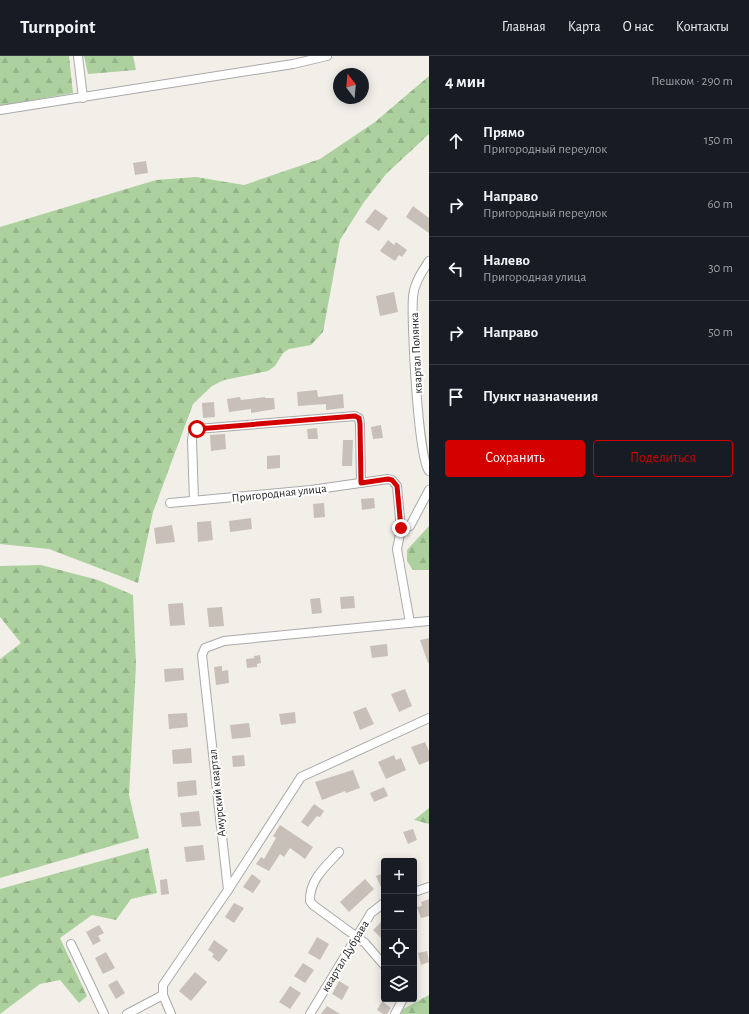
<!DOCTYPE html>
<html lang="ru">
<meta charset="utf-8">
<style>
body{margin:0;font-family:"Alegreya Sans",sans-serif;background:#242831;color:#f1f3f6}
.controls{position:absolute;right:12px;bottom:12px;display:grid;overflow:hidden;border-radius:4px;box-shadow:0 2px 10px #0003}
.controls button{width:36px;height:36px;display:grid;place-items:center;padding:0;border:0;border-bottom:1px solid #363941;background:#171b24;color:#f1f3f6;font:20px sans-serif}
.compass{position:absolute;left:333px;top:12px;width:36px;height:36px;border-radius:50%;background:#171b24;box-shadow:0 2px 10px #0003;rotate:344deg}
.stop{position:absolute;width:12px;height:12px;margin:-9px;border:3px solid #d40000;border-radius:50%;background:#fff}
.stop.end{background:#d40000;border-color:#fff;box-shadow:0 1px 4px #0008}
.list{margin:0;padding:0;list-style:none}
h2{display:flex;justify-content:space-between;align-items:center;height:52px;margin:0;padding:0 16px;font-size:17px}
h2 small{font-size:13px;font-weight:400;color:#9ea1a6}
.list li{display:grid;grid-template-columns:26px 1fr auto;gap:12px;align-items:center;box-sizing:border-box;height:64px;padding:0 16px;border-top:1px solid #363941}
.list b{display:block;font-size:15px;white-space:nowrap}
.list p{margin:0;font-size:13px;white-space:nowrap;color:#9ea1a6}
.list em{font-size:13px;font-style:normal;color:#9ea1a6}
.actions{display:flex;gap:8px;padding:12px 16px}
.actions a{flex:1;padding:9px 0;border:1px solid #d40000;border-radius:4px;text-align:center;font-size:14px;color:#d40000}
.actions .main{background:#d40000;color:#fff}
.icon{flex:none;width:22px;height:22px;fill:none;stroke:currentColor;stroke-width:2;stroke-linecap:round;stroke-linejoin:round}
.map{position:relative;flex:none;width:429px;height:958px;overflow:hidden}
header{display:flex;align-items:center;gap:24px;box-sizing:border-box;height:56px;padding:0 20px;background:#171b24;border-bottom:1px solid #363941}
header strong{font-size:19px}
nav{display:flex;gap:22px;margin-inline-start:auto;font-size:14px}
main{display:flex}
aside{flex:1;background:#171b24}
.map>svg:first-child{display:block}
</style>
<header>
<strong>Turnpoint</strong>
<nav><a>Главная</a><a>Карта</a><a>О нас</a><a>Контакты</a></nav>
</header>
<main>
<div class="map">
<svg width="429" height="958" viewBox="0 0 429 958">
<defs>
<pattern id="forest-firs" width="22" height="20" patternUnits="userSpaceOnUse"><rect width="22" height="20" fill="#add19e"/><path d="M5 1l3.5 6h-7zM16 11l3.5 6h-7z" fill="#95b388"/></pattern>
</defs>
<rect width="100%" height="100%" fill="#f2efe9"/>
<g fill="url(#forest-firs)">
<path d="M0,0H69L73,37L0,50Z"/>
<path d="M84,0H133L136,14L88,18Z"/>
<path d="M429,20V78L387,117L364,146L340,184L323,276L311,289L289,293L283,297L275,310L268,315L224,324L212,330L193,348L153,456L138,527L49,493L0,488V171L156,124L196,121L244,129L320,103L375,66Z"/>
<path d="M429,470V514H413L407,505V494Z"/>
<path d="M41,509L98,524L133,539L136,609L129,739L139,782L0,822V603L21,587L0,561V510Z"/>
<path d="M429,752V768L414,764Z"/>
<path d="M148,792L157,837L131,843L116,864L92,859L60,882L87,940L79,947L60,924L40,928L0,958V833Z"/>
<path d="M429,939V958H396V957Z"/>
</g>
<g fill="#c7bfb8">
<path d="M146,105L148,117L135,119L133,107Z"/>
<path d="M413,150L429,162V177L406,161Z"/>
<path d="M375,153L388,162L379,175L365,166Z"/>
<path d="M388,184L394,189L396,186L407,194L402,201L399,199L395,205L380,195Z"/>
<path d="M394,236L398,256L380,260L376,240Z"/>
<path d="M317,334L318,341L343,338L344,352L326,354V348L298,350L297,336Z"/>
<path d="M240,341L241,344L265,341V342H274L275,353L251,357V353L229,356L227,343Z"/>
<path d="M214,346L215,361L203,362L202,347Z"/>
<path d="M381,369L383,382L373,383L371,371Z"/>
<path d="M317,372L318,383H308L307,373Z"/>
<path d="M225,378L226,393L211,395L210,379Z"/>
<path d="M343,384H353L352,410H342Z"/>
<path d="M280,399V412L267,413V400Z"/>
<path d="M374,442L375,452L362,454L361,443Z"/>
<path d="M324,447L325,461L314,462L313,448Z"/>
<path d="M251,462L252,473L230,476L229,465Z"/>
<path d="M211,465L213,484L198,486L197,466Z"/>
<path d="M172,469L175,486L156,488L154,472Z"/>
<path d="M354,540L355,552L341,553L340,541Z"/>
<path d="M320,542L322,557L312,558L310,543Z"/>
<path d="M183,547L185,569L170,570L168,548Z"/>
<path d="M222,551L224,570L209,571L207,552Z"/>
<path d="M429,582V607H428L420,584Z"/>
<path d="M387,588L388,600L372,602L370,590Z"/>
<path d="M260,599L261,607L257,608V611L247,612L246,603L254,602V600Z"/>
<path d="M222,610V615L228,614L229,627L216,629L214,611Z"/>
<path d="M183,612L184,624L165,626L164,613Z"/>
<path d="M405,633L412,650L399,656L391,638Z"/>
<path d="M366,651L374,668L360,674L353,656Z"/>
<path d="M295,656L296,667L281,669L279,658Z"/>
<path d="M187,657L188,671L169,673L168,658Z"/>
<path d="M249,667L251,681L232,683L230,669Z"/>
<path d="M425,686L429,695V705L419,709L411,691Z"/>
<path d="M191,692L192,707L173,708L172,694Z"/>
<path d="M244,699L245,710L233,711L232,700Z"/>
<path d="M394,699L396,704L401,702L406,714L386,723L378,706Z"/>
<path d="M353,714L360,732L346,737L345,735L322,744L315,726Z"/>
<path d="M196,724L197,739L178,741L177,726Z"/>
<path d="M384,731L388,740L374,746L370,737Z"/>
<path d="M314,748L324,755L320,761L317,760L308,771L301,766Z"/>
<path d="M199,755L201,770L182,771L180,757Z"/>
<path d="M280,769L313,791L305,803L290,792L284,801L280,798L269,815L256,808L261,801L264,803L276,782L273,780Z"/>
<path d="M413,773L417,784L408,788L403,776Z"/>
<path d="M203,789L205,804L186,806L184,791Z"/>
<path d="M384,817V838L376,820Z"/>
<path d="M252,818L261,825L253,837L243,831Z"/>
<path d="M167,823L169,838L161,839L160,824Z"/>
<path d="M365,823L374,833L349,856L340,846Z"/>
<path d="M429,843V860L421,862L417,851L422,850L421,846Z"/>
<path d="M234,847L244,852L234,867L225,861Z"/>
<path d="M384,863V879L381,882L373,874Z"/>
<path d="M99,869L104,877L98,880L101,885L93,889L86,876Z"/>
<path d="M317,881L329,888L320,904L308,897Z"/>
<path d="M214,884L228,894L219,906L212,901L214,898L208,894Z"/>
<path d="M427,895L429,906L421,909L418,897Z"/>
<path d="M106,896L115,912L103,918L95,902Z"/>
<path d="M303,907L314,914L305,927L294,920Z"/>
<path d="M195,916L207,926L191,945L179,935Z"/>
<path d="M117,924L125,937L116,943L108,929Z"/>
<path d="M339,925L349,931L342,944L332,938Z"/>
<path d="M290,930L301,937L290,953L279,946Z"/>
<path d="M382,945L391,952L387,958H383L377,954Z"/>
<path d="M327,950L340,958H321Z"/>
</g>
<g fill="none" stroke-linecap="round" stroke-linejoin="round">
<g stroke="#a9a9a9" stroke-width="10">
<g id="minor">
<path d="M78,0L83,42"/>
<path d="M0,54L293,8L327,0"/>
<path d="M429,205C422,216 414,227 413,241C411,264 418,402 429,415"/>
<path d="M194,445L192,384L193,377L197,373L355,360L359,362L360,369L361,427"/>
<path d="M170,447L311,434L388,423L392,424L397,430L401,473L397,493L410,567"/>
<path d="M410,470L429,434"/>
<path d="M339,796C326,810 309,824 310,845L313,849L365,887L384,909"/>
<path d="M228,834L202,599L205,592L224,585L429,565"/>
<path d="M414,836L429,831"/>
<path d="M71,888L104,958"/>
<path d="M127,958L163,939"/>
<path d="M171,958L163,939V929L228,834L301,721L429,662"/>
<path d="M310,958L371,857L384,847"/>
<path d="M395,958L403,943"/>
</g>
</g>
<use href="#minor" stroke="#fff" stroke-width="8"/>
</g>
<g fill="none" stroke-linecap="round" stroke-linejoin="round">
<path stroke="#d40000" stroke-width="5" d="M197,373L355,360L359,362L360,368L361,427L388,423L392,424L397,430L401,472"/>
</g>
<g text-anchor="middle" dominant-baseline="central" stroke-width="4" stroke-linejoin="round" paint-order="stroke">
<g font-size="12" fill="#222" stroke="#fff">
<text transform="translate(416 297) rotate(-93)">квартал Полянка</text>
<text transform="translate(279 437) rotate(-6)">Пригородная улица</text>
<text transform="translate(217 737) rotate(-96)">Амурский квартал</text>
<text transform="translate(345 900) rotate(-59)">квартал Дубрава</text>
</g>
</g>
</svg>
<div class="controls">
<button>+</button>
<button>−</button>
<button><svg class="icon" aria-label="locate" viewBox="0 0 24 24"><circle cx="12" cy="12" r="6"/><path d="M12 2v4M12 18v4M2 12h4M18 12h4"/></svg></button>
<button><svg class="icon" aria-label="layers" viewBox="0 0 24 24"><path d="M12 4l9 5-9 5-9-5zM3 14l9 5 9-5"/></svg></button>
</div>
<svg class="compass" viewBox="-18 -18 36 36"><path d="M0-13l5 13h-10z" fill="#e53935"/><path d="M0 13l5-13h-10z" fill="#9ea1a6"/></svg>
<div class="stop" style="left:197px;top:373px"></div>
<div class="stop end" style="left:401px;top:472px"></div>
</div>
<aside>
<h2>4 мин<small>Пешком · 290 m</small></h2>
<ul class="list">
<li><svg class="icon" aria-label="ahead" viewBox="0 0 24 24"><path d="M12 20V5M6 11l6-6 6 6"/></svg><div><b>Прямо</b><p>Пригородный переулок</p></div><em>150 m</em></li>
<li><svg class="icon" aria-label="right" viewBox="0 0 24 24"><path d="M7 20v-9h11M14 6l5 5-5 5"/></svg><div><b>Направо</b><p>Пригородный переулок</p></div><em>60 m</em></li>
<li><svg class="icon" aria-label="left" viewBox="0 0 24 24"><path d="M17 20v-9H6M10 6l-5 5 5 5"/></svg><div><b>Налево</b><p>Пригородная улица</p></div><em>30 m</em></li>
<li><svg class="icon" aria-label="right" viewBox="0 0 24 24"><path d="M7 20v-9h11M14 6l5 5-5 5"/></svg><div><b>Направо</b></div><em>50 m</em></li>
<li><svg class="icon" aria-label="arrive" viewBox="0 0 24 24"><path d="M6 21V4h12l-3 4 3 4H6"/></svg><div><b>Пункт назначения</b></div></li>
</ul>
<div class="actions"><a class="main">Сохранить</a><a>Поделиться</a></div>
</aside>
</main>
